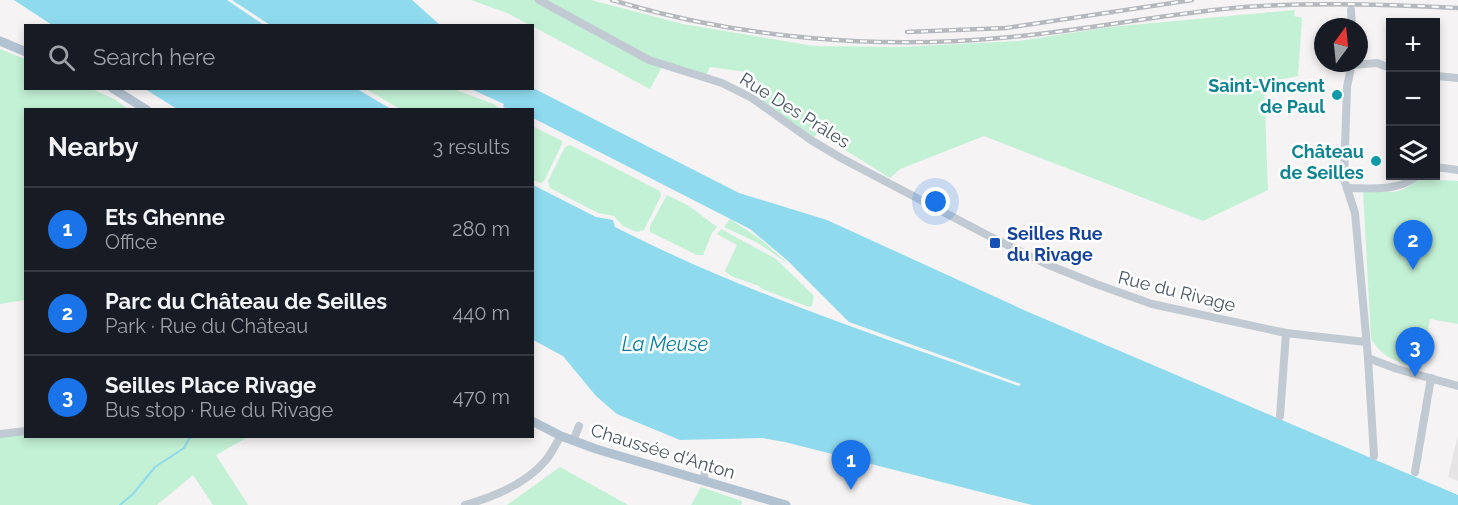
<!DOCTYPE html>
<meta charset="utf-8">
<style>
body{margin:0;font-family:Raleway,sans-serif;background:#20242c;color:#f1f3f6}
.controls{position:absolute;right:18px;top:18px;display:grid;overflow:hidden;border-radius:0px;box-shadow:0 3px 9px #0003}
.controls button{width:54px;height:54px;display:grid;place-items:center;padding:0;border:0;border-bottom:2px solid #363941;background:#171b24;color:#f1f3f6;font:30px sans-serif}
.compass{position:absolute;left:1314px;top:18px;width:54px;height:54px;border-radius:50%;background:#171b24;box-shadow:0 3px 9px #0003;rotate:15deg}
.you{position:absolute;left:936px;top:202px;width:21px;height:21px;margin:-15px;border:4px solid #fff;border-radius:50%;background:#1a73e8;box-shadow:0 0 0 9px #1a73e833}
.badge{display:grid;place-items:center;width:39px;height:39px;border-radius:50%;background:#1a73e8;color:#fff;font-size:20px;font-weight:700}
.pin{position:absolute;translate:-50% -50px;filter:drop-shadow(0 2px 3px #0008)}
.pin::after{content:'';position:absolute;top:32px;width:21px;height:18px;background:inherit;clip-path:polygon(0 0,100% 0,50% 100%)}
.list{margin:0;padding:0;list-style:none}
h2{display:flex;justify-content:space-between;align-items:center;height:78px;margin:0;padding:0 24px;font-size:26px}
h2 small{font-size:20px;font-weight:400;color:#9ea1a6}
.list li{display:grid;grid-template-columns:39px 1fr auto;gap:18px;align-items:center;box-sizing:border-box;height:84px;padding:0 24px;border-top:2px solid #363941}
.list b{display:block;font-size:22px;white-space:nowrap}
.list p{margin:0;font-size:20px;white-space:nowrap;color:#9ea1a6}
.list em{font-size:20px;font-style:normal;color:#9ea1a6}
.icon{flex:none;width:33px;height:33px;fill:none;stroke:currentColor;stroke-width:2;stroke-linecap:round;stroke-linejoin:round}
.map{position:relative;flex:none;width:1458px;height:505px;overflow:hidden}
.search{position:absolute;background:#171b24;box-shadow:0 3px 9px #0003;left:24px;top:24px;width:510px;height:66px;display:flex;align-items:center;gap:15px;box-sizing:border-box;padding:0 21px;border-radius:0px;color:#9ea1a6;font-size:22px}
.panel{position:absolute;background:#171b24;box-shadow:0 3px 9px #0003;left:24px;top:108px;width:510px;height:330px;border-radius:0px}
.map>svg:first-child{display:block}
</style>
<div class="map">
<svg width="1458" height="505" viewBox="0 0 1458 505">
<rect width="100%" height="100%" fill="#f5f3f3"/>
<path fill="#e6e4e5" d="M1458,435V481L1448,477Z"/>
<g fill="#c3f1d5">
<path d="M471,0H591L683,24L814,46L901,47L1019,41L1110,27L1295,10L1294,16L1302,18L1298,76L1264,83L1268,190L1203,221L984,136L900,169L890,178L818,133L814,137L753,95L754,73L710,67L705,77L663,65L650,89L532,26L507,13Z"/>
<path d="M0,49L25,59L26,88L92,89L114,99L128,109L26,110L25,300L0,304Z"/>
<path d="M366,89H453L494,104L500,109H400Z"/>
<path d="M532,126L562,141V144L544,181L541,183L533,180Z"/>
<path d="M570,145L660,191L661,196L644,230L637,232L623,226L614,216L598,213L550,188L548,181L565,147Z"/>
<path d="M1427,176L1438,180L1458,181V324L1430,319L1421,369C1400,363 1381,358 1371,338L1363,191C1375,191 1390,194 1402,190C1410,187 1417,178 1427,176Z"/>
<path d="M667,195L689,206L717,227L712,233L703,255H697L650,232V226Z"/>
<path d="M730,219L760,239L790,265L758,243L724,227Z"/>
<path d="M721,229L776,259L814,296L812,306L809,307L762,289L759,286L731,276L725,271L737,245L717,234Z"/>
<path d="M25,431L26,436L248,437L216,455L248,505H213L193,475L157,505H0V434Z"/>
<path d="M560,467L628,505H507Z"/>
<path d="M701,487L742,501L741,505H691Z"/>
</g>
<g fill="#90daee">
<path d="M14,0H227L264,25H52Z"/>
<path d="M232,0H412L440,25H270Z"/>
<path d="M533,88L739,193L827,220L1026,311L1458,495V505H1032L785,442L762,438L680,440L617,414L596,396L563,356L533,340V185L596,217L613,220L615,227C744,293 882,337 1019,386L1021,384L849,322L788,261L750,229L533,118L532,110L509,109L503,107L504,104L471,89Z"/>
<path d="M145,89H357L391,109H177Z"/>
</g>
<g fill="none" stroke-linecap="round" stroke-linejoin="round">
<path stroke="#90daee" stroke-width="2" d="M120,505L133,494L155,467L184,448L189,439L193,436"/>
<g stroke="#c1cad2" stroke-width="8">
<path d="M539,0L649,60L722,83L752,98L811,140L841,158L989,236L1046,264L1096,284L1152,304L1286,333L1366,342"/>
<path d="M1351,10L1352,27"/>
<path d="M1352,63L1347,87L1344,179L1355,213L1368,358L1374,456"/>
<path d="M1352,65L1377,63L1390,68"/>
<path d="M1436,76L1458,78"/>
<path d="M1436,167L1458,170"/>
<path d="M1347,188C1372,188 1397,192 1417,176"/>
<path d="M1368,358L1397,369L1458,386"/>
<path d="M1280,416L1286,333"/>
<path d="M0,434L26,431"/>
<path d="M573,441L579,426"/>
<path d="M1415,472L1431,378"/>
<path d="M703,480L707,464"/>
<path d="M465,505C494,497 526,484 546,460C552,453 556,443 561,436"/>
</g>
<g stroke="#b3c2d1" stroke-width="9">
<path d="M0,41L26,52"/>
<path d="M112,88L147,110"/>
<path d="M532,421L561,436L596,449L786,505"/>
</g>
<g stroke="#b5b8bd" stroke-width="4.5">
<g id="rail">
<path d="M612,0C741,39 878,50 1011,37C1090,30 1167,13 1245,7C1316,2 1387,4 1458,8"/>
<path d="M907,32L1006,28L1192,0"/>
</g>
</g>
<use href="#rail" stroke="#fff" stroke-width="2" stroke-dasharray="7" stroke-linecap="butt"/>
</g>
<g fill="#0f9aa8" stroke="#fff" stroke-width="2">
<circle cx="1337" cy="95" r="6"/>
<circle cx="1376" cy="161" r="6"/>
</g>
<rect fill="#1a4fb4" stroke="#fff" stroke-width="2" x="989" y="237" width="12" height="12" rx="3"/>
<g text-anchor="middle" dominant-baseline="central" stroke-width="5" stroke-linejoin="round" paint-order="stroke">
<g font-size="18" font-weight="bold" fill="#0d838f" stroke="#fff" text-anchor="end">
<text x="1325" y="85">Saint-Vincent<tspan x="1325" dy="21">de Paul</tspan></text>
<text x="1364" y="151">Château<tspan x="1364" dy="21">de Seilles</tspan></text>
</g>
<g font-size="18" fill="#4a5661" stroke="#fff">
<text transform="translate(795 110) rotate(32)">Rue Des Prâles</text>
<text transform="translate(1177 291) rotate(14)">Rue du Rivage</text>
<text transform="translate(663 451) rotate(17)">Chaussée d'Anton</text>
</g>
<g font-size="18" font-weight="bold" fill="#164399" stroke="#fff" text-anchor="start">
<text x="1007" y="233">Seilles Rue<tspan x="1007" dy="21">du Rivage</tspan></text>
</g>
<g font-size="20" font-style="italic" fill="#0c7c9b" stroke="#fff">
<text x="665" y="344">La Meuse</text>
</g>
</g>
</svg>
<div class="controls">
<button>+</button>
<button>−</button>
<button><svg class="icon" aria-label="layers" viewBox="0 0 24 24"><path d="M12 4l9 5-9 5-9-5zM3 14l9 5 9-5"/></svg></button>
</div>
<svg class="compass" viewBox="-18 -18 36 36"><path d="M0-13l5 13h-10z" fill="#e53935"/><path d="M0 13l5-13h-10z" fill="#9ea1a6"/></svg>
<div class="you"></div>
<div class="pin badge" style="left:851px;top:490px">1</div>
<div class="pin badge" style="left:1413px;top:270px">2</div>
<div class="pin badge" style="left:1415px;top:377px">3</div>
<div class="search"><svg class="icon" aria-label="search" viewBox="0 0 24 24"><circle cx="10" cy="10" r="6"/><path d="M15 15l6 6"/></svg>Search here</div>
<section class="panel">
<h2>Nearby<small>3 results</small></h2>
<ul class="list">
<li><span class="badge">1</span><div><b>Ets Ghenne</b><p>Office</p></div><em>280 m</em></li>
<li><span class="badge">2</span><div><b>Parc du Château de Seilles</b><p>Park · Rue du Château</p></div><em>440 m</em></li>
<li><span class="badge">3</span><div><b>Seilles Place Rivage</b><p>Bus stop · Rue du Rivage</p></div><em>470 m</em></li>
</ul>
</section>
</div>
